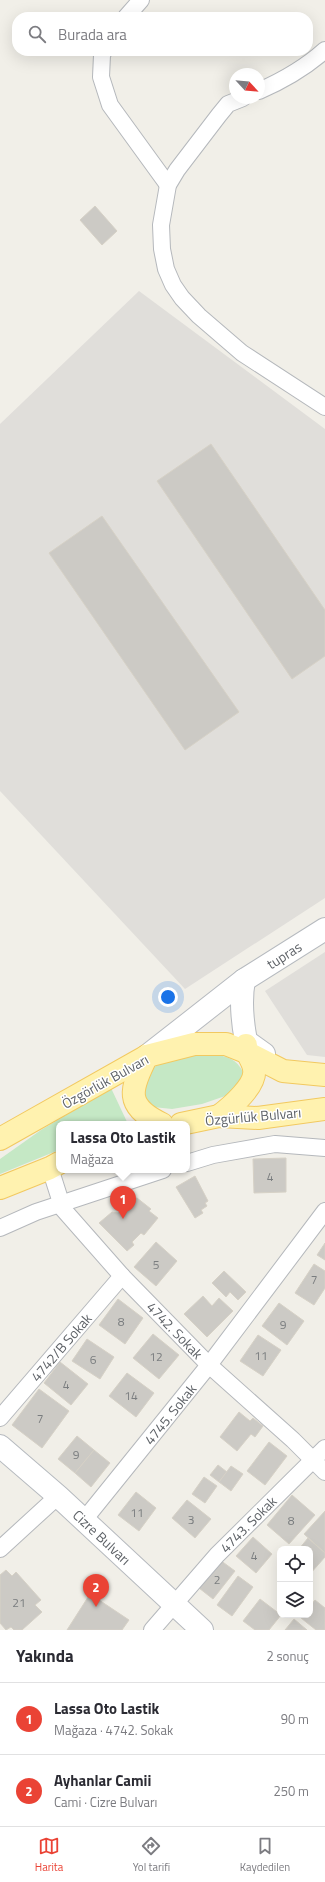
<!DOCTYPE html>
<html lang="tr">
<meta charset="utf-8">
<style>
body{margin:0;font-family:"Titillium Web",sans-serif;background:#f2f2f3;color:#2b2b33}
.controls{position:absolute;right:12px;bottom:12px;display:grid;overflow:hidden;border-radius:8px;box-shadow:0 4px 16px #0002}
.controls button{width:36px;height:36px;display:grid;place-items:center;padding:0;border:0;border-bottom:1px solid #e1e1e2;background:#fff;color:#2b2b33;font:20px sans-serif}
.compass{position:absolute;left:229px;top:68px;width:36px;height:36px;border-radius:50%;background:#fff;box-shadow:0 4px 16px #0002;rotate:116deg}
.you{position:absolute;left:168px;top:997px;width:14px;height:14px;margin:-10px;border:3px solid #fff;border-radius:50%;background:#1a73e8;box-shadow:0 0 0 6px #1a73e833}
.badge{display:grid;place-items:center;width:26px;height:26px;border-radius:50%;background:#ea4335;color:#fff;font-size:13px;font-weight:700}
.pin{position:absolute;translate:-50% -33px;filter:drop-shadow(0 1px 2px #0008)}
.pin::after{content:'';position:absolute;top:21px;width:14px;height:12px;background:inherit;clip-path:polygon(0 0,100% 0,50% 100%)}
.popup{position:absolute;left:56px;top:1121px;width:134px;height:52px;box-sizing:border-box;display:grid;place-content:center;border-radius:8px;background:#fff;filter:drop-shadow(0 1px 3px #0005);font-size:13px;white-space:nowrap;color:#7c7c81}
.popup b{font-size:15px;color:#2b2b33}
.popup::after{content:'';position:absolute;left:50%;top:100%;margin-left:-8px;border:8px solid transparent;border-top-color:#fff}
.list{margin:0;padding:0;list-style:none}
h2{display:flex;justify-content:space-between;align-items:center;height:52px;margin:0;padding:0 16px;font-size:17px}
h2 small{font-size:13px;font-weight:400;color:#7c7c81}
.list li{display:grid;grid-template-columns:26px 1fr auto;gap:12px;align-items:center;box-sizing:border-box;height:72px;padding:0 16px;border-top:1px solid #e1e1e2}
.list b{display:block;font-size:15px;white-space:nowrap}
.list p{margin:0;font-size:13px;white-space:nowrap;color:#7c7c81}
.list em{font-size:13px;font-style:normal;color:#7c7c81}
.icon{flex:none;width:22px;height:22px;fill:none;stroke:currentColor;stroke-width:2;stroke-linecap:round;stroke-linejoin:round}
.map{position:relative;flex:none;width:325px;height:1630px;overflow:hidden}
.search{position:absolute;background:#fff;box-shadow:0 4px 16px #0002;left:12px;right:12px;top:12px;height:44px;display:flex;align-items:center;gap:10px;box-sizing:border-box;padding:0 14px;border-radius:16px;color:#7c7c81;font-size:15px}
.sheet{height:196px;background:#fff}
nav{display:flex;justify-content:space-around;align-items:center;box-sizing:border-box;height:56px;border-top:1px solid #e1e1e2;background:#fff;font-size:11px;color:#7c7c81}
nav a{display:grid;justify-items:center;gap:2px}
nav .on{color:#ea4335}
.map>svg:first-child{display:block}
</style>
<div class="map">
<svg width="325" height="1630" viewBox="0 0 325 1630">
<rect width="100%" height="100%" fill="#f1efe8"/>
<g fill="#e0deda">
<path d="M139,291L325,429V898L185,989L0,791V424Z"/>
<path d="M325,952V1057L307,1055L265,991Z"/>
</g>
<g fill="#c5e8c5">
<path d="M207,1053C227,1057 235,1056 245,1075L231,1094L202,1104L172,1109L153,1107L143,1095L146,1074C164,1057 183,1055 207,1053Z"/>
<path d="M111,1088L128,1124H59V1150L0,1174V1159L41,1130Z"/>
</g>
<g fill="#cccac5" stroke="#d6d1c6">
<path d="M95,206L117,231L102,245L80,220Z"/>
<path d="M211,444L325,610V656L292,679L157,481Z"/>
<path d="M102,516L239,712L185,750L49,553Z"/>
<path d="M286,1158V1192L254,1193L253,1159Z"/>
<path d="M195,1176L208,1201L205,1203L207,1206L201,1210L203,1213L195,1218L176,1187Z"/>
<path d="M132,1198H137L151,1209L149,1211L158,1218L144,1235L141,1233L132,1242L134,1245L127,1251L99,1223L112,1212L118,1213Z"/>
<path d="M156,1242L177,1261L156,1286L134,1267Z"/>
<path d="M325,1243V1260L317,1255Z"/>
<path d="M314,1264L325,1271V1288L314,1305L295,1293Z"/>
<path d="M224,1271L246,1292L238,1300L230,1292L226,1297L212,1283Z"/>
<path d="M203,1296L212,1306L219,1298L233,1311L207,1337L184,1314Z"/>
<path d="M118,1299L143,1318L125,1344L99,1325Z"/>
<path d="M279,1303L304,1321L287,1345L262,1326Z"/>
<path d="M153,1334L179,1355L159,1379L133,1358Z"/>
<path d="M258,1335L281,1350L263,1376L240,1361Z"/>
<path d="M87,1339L114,1357L100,1379L72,1361Z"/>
<path d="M60,1362L88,1384L71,1405L44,1383Z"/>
<path d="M127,1373L154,1393L136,1417L109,1396Z"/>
<path d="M39,1389L69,1411L42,1448L12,1425Z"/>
<path d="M239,1412L250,1421L253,1418L263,1426L255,1437L251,1434L237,1451L220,1437Z"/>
<path d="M77,1436L94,1450L75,1473L58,1459Z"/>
<path d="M269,1442L287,1456L265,1485L247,1471Z"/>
<path d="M94,1450L110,1463L91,1487L75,1473Z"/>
<path d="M218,1465L227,1472L219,1482L210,1475Z"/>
<path d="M231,1466L243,1474L231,1491L219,1482Z"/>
<path d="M204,1477L217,1486L205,1503L192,1494Z"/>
<path d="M136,1492L156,1508L139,1531L118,1515Z"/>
<path d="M292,1495L315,1515L289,1544L267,1525Z"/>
<path d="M187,1500L211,1519L195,1538L172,1518Z"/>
<path d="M325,1511V1553L304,1534Z"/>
<path d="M253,1537L272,1554L256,1573L236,1556Z"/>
<path d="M308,1538L325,1553V1557L310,1574V1549H299Z"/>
<path d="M220,1560L235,1571L213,1599L199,1588Z"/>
<path d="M6,1570L12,1576L16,1572L41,1600L35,1605L42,1612L22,1630H14L11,1627L6,1630L0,1623V1575Z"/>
<path d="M238,1576L253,1587L232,1616L217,1605Z"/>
<path d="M90,1594L129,1620L122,1630H67Z"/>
<path d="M260,1599L281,1615L269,1630H255L243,1621Z"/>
<path d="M315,1600L325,1608V1630H316L301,1618L303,1615H310V1606Z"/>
<path d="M294,1619L307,1630H285Z"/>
</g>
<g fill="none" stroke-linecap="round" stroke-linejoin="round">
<g stroke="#b5b8bc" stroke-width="18">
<g id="street">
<path d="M126,17L141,0"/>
<path d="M104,51L102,55L101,77L110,105L168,185"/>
<path d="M259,91C284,80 305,68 325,50"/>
<path d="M243,98L228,104L219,115L177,170L168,185L161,225L162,249L166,269L173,285L182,298L199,316L242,353L325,407"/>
<path d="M187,1163L213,1155L275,1144L325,1148"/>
<path d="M50,1168L63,1209L122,1276L209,1365L293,1440L325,1472"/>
<path d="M0,1228L36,1212L163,1170"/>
<path d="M0,1418L122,1276"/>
<path d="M84,1520L209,1365L325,1211"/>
<path d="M0,1549L58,1496"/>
<path d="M152,1630L217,1555L325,1448"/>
</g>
</g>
<g stroke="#b6babf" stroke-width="24">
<g id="secondary">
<path d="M244,980L325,929"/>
<path d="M147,1056L244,980C240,1001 242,1020 246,1041L264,1054"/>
<path d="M0,1446L58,1496L202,1630"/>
</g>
</g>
<g stroke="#f2c960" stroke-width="24">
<g id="primary">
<path d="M147,1056C130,1089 124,1106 162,1124"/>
<path d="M219,1116C231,1107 257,1085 254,1069C253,1060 246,1055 246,1045"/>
<path d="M181,1124L219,1116L258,1118L325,1109"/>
<path d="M0,1139L147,1056L194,1044H226L246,1052L283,1071L325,1075"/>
<path d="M0,1188L50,1168L59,1163"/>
</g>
</g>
<use href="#street" stroke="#fff" stroke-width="16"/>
<use href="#secondary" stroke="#fff" stroke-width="22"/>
<use href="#primary" stroke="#fff2af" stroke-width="22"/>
</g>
<g text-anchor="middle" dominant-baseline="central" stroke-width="3" stroke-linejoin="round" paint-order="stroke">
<g font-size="12" fill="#7a7d7f">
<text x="270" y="1176">4</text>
<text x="156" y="1264">5</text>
<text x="314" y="1279">7</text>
<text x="121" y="1321">8</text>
<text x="283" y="1324">9</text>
<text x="261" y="1355">11</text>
<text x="156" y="1356">12</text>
<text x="93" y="1359">6</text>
<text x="66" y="1384">4</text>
<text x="131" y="1395">14</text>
<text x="40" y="1418">7</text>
<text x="76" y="1454">9</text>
<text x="137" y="1512">11</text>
<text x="191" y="1519">3</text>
<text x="291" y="1520">8</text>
<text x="254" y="1555">4</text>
<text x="217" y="1579">2</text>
<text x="19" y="1602">21</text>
</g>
<g font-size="14" fill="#5f6368" stroke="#fff">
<text transform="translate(284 955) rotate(-32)">tupras</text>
<text transform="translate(105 1081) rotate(-29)">Özgörlük Bulvarı</text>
<text transform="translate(253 1116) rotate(-5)">Özgürlük Bulvarı</text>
<text transform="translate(175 1330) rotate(46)">4742. Sokak</text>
<text transform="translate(61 1347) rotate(-49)">4742/B Sokak</text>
<text transform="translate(170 1414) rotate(-51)">4745. Sokak</text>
<text transform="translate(248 1524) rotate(-45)">4743. Sokak</text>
<text transform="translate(102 1537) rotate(43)">Cizre Bulvarı</text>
</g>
</g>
</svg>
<div class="controls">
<button><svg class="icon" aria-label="locate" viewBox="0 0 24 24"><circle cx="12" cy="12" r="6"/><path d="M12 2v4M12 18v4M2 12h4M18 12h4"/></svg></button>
<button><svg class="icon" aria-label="layers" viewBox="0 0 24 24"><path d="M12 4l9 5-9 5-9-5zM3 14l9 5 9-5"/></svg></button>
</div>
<svg class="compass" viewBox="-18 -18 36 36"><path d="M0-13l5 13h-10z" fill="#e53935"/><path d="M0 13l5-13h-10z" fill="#7c7c81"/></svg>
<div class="you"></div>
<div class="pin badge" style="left:123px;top:1219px">1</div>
<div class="popup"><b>Lassa Oto Lastik</b>Mağaza</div>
<div class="pin badge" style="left:96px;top:1607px">2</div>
<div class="search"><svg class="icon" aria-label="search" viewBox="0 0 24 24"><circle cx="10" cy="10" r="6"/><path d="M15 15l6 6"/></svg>Burada ara</div>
</div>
<section class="sheet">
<h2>Yakında<small>2 sonuç</small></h2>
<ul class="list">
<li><span class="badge">1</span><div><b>Lassa Oto Lastik</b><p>Mağaza · 4742. Sokak</p></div><em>90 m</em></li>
<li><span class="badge">2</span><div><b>Ayhanlar Camii</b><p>Cami · Cizre Bulvarı</p></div><em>250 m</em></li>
</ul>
</section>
<nav>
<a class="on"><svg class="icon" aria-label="map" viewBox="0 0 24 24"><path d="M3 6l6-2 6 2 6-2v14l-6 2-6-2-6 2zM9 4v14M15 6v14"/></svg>Harita</a>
<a><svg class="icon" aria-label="directions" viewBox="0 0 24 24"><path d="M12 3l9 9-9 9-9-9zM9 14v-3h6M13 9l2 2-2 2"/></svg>Yol tarifi</a>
<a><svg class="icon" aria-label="saved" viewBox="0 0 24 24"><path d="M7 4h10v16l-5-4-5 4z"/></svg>Kaydedilen</a>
</nav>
